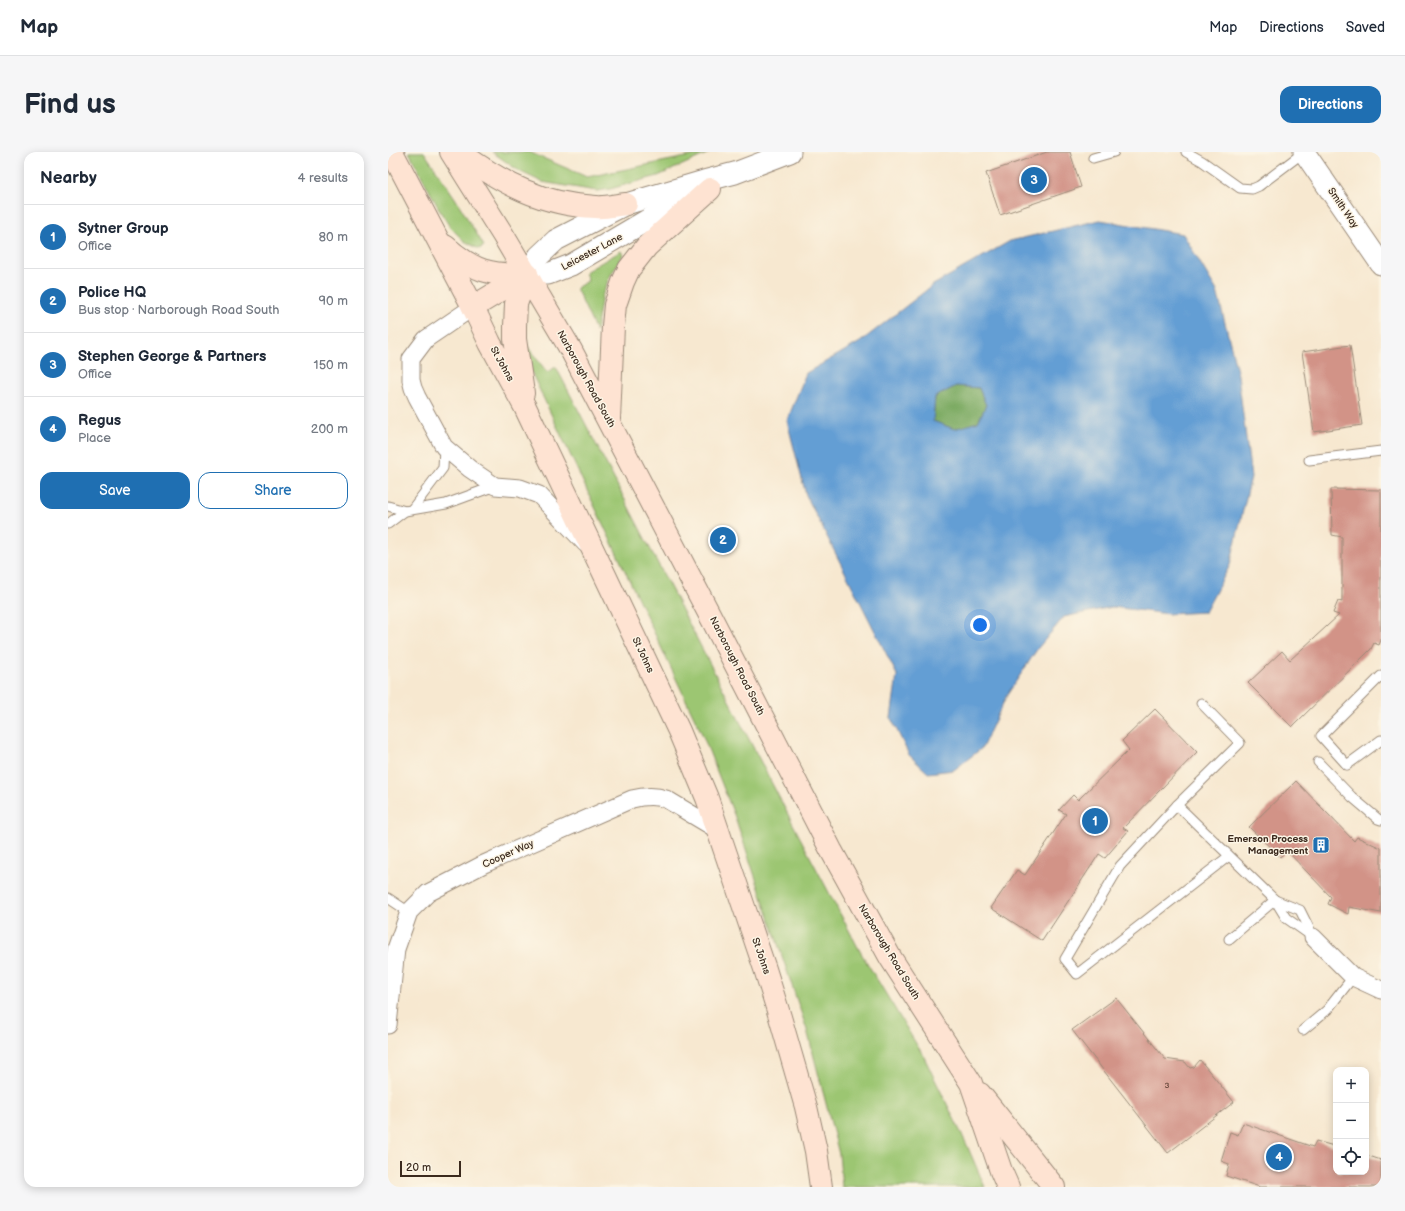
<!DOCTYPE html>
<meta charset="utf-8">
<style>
body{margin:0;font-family:"Balsamiq Sans",sans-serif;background:#f6f6f7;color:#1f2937}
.controls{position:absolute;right:12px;bottom:12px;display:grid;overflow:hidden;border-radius:8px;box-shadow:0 2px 10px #0003}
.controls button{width:36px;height:36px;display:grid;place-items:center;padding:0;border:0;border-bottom:1px solid #e0e1e3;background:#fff;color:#1f2937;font:20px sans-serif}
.scale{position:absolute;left:12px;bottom:10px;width:61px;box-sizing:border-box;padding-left:4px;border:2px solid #3b2a1e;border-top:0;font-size:11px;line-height:14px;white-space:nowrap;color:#3b2a1e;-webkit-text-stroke:3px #fcf5e5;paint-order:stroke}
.you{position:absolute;left:592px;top:473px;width:14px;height:14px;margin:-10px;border:3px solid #fff;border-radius:50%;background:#1a73e8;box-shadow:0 0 0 6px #1a73e833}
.badge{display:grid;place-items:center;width:26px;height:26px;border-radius:50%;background:#1f6fb2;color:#fff;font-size:13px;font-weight:700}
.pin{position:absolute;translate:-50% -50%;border:2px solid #fff;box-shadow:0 1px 4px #0006}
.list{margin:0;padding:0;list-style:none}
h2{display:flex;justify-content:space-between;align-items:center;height:52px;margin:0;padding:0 16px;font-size:17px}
h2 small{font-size:13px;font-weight:400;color:#747a83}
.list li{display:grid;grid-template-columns:26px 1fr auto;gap:12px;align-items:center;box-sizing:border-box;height:64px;padding:0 16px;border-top:1px solid #e0e1e3}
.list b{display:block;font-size:15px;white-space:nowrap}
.list p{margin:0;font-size:13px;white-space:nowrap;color:#747a83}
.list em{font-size:13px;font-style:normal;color:#747a83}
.actions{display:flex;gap:8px;padding:12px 16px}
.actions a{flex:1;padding:9px 0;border:1px solid #1f6fb2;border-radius:12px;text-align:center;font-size:14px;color:#1f6fb2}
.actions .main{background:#1f6fb2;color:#fff}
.icon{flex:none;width:22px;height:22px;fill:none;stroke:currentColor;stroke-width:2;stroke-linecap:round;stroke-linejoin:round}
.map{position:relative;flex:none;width:993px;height:1035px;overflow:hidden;border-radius:12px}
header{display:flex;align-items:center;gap:24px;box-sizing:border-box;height:56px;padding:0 20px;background:#fff;border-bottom:1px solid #e0e1e3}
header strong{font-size:19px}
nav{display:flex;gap:22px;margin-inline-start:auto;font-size:14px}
.intro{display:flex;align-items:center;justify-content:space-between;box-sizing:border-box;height:96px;padding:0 24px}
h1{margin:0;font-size:28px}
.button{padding:10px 18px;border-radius:12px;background:#1f6fb2;color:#fff;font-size:14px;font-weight:700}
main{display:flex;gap:24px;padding:0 24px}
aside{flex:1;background:#fff;border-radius:12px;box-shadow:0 2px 10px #0003}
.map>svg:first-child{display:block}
</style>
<header>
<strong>Map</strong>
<nav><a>Map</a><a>Directions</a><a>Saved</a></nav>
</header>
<div class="intro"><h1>Find us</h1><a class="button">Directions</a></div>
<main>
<aside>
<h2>Nearby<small>4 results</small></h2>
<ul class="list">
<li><span class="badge">1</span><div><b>Sytner Group</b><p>Office</p></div><em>80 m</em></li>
<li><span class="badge">2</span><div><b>Police HQ</b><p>Bus stop · Narborough Road South</p></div><em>90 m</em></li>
<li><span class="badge">3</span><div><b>Stephen George &amp; Partners</b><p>Office</p></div><em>150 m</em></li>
<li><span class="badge">4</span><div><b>Regus</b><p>Place</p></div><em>200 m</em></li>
</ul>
<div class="actions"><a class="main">Save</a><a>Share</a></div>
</aside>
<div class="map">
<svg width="993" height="1035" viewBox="0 0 993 1035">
<rect width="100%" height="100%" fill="#fcf5e5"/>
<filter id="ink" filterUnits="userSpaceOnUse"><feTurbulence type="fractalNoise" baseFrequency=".025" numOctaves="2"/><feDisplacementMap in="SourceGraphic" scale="8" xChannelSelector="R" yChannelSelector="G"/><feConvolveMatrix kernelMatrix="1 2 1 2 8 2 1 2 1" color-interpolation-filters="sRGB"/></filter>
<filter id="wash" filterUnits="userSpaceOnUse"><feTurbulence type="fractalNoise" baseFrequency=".012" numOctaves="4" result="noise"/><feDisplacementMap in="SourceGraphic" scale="16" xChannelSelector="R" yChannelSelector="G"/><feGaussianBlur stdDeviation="0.9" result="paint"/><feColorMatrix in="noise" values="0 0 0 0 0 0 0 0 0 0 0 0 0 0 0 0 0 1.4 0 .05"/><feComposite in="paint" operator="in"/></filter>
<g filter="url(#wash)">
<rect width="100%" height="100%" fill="#f7e8d0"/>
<g fill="#9cc672" stroke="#6c7848">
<path d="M21,0H36L67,46L96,94L91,97L76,89L62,75L52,59Z"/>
<path d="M104,0H141L199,25L323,0L270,24L222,37L209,39L154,30L131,19Z"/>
<path d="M233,99L235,103L221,126L214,144L208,179L188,136L200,129L197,120Z"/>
<path d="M139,194L159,220L168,215L419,699L473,801L535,903L578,991L597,1035H454L451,1002L419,878L347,665L315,584L146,226C143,218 135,202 139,194Z"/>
</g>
<path fill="#7dab64" stroke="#5c6a41" d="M568,234L591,236L598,253L590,270L566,277L545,269L547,245Z"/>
<path fill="#649ed4" stroke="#506479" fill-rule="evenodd" d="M712,68L795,82L829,139L850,223L863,325L842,413L817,460L780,462L724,455L676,465L650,496L619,543L594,596L566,618L540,621L521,603L503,566L509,523L418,343L399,269L418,221L472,190L545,133L622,89ZM568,234L591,236L598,253L590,270L566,277L545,269L547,245Z"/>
<g id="blocks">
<g fill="#d29387">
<path d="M659,0H682L693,35L612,63L598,21Z"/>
<path d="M962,193L974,273L926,280L914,200Z"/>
<path d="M943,337L993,338V488L991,493L986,491L983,497L904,575L860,531L894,499L902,508L951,463L945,461L950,449L954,450V385L944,383Z"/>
<path d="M767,557L809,600L735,676L740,679L717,706L711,702L654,789L603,756L629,718L637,723L678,662L671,658L685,643L690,648L741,598L734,589Z"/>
<path d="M908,629L966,689L969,685L993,696V761L961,755L960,762L940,752L943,745L899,699L892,705L861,675Z"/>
<path d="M728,846L777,907L797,910L802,916L806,915L812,908L846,950L780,1001L684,878Z"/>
<path d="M855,971L925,995L928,989L946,994L948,988V1020H978V1003L993,1008V1035H872L838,1024L841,1012L833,1009L842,980L850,983Z"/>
</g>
</g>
</g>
<g filter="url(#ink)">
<use href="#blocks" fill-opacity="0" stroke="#998977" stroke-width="1"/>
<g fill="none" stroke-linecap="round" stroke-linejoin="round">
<g stroke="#998977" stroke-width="11">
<g id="service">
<path d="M798,0L814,9L852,36L864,37L871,34L916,0"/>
<path d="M705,6L726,0"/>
<path d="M921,308L993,299"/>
<path d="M0,354L17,359L58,352L107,334"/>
<path d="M24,357L55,316L56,295"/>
<path d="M0,372L17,359"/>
<path d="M993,524L933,584L959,613L993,588"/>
<path d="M813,551L852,591L789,653L732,714L677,807L689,822L841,704"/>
<path d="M930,610L964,645L990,667L993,668"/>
<path d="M789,653L887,748L898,766L925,785"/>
<path d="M0,746L21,760"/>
<path d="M887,748L912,758L925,784"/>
<path d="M841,787L887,748"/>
<path d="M915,878L939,858L965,825"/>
</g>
</g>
<g stroke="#998977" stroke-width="19">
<g id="minor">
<path d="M85,155L38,187L23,207V228L25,236L29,245L56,295L82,317L107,334L132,336L151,343L198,392"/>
<path d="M925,785L965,825L993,838"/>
<path d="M0,873L8,797L21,760L40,741L96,712L244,647C256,644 266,643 278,647L330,678"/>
</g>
</g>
<g stroke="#998977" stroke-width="23">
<g id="tertiary">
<path d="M916,0L993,112"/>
<path d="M139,122L151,104L168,88L238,52L316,29L347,21L402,0"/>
<path d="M139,122H160L183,113L266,64L312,42"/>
</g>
</g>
<g stroke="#998977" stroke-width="24">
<g id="secondary">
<path d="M4,0L85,155L102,191L137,255L291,579L319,646L377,817L392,865L418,955L428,999L433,1035"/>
<path d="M63,0L115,83L183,198L326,471L443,698L502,805L583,931L613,1019L620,1035"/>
<path d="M71,0C114,31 154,53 208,55C217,56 228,53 238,52"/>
<path d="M57,94C85,119 102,124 139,122"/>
<path d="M85,155L138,123"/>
<path d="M135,241L127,187V174L128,152L139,122"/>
<path d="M221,267L225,174L227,153L235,130L241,117L259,94L322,37"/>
<path d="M592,942L666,1035"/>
</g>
</g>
<use href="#service" stroke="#fff" stroke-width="9"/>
<use href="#minor" stroke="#fff" stroke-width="17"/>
<use href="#tertiary" stroke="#fff" stroke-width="21"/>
<use href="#secondary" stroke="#fee3d2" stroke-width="22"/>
</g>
</g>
<defs>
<g id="building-square" transform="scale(0.9)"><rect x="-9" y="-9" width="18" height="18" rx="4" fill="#1f6fb2" stroke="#fcf5e5"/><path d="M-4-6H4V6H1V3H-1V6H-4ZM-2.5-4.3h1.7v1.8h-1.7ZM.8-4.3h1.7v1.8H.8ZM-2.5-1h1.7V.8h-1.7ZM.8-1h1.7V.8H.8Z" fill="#fff"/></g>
</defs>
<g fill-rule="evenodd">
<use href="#building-square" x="933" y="693"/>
</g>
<g text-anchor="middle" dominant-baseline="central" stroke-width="3" stroke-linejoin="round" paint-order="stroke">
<g font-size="8" fill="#614438">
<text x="779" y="933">3</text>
</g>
<g font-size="10" fill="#3b2a1e" stroke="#fcf5e5">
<text transform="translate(955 56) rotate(56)">Smith Way</text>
<text transform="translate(204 100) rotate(-28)">Leicester Lane</text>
<text transform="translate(114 212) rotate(61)">St Johns</text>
<text transform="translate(198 227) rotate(61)">Narborough Road South</text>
<text transform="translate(255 503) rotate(65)">St Johns</text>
<text transform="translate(349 514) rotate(63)">Narborough Road South</text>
<text transform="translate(120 702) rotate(-24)">Cooper Way</text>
<text transform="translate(501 800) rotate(59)">Narborough Road South</text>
<text transform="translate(373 804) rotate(71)">St Johns</text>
</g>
<g font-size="10" font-weight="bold" fill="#3b2a1e" stroke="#fcf5e5" text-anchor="end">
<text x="920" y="687">Emerson Process<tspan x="920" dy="12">Management</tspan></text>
</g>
</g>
</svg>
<div class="controls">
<button>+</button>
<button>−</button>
<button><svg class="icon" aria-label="locate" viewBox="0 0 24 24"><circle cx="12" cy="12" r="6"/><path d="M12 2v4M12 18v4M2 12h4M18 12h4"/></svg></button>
</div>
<div class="scale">20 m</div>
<div class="you"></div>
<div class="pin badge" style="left:707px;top:669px">1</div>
<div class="pin badge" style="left:335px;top:388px">2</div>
<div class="pin badge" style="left:646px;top:28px">3</div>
<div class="pin badge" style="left:891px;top:1005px">4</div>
</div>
</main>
